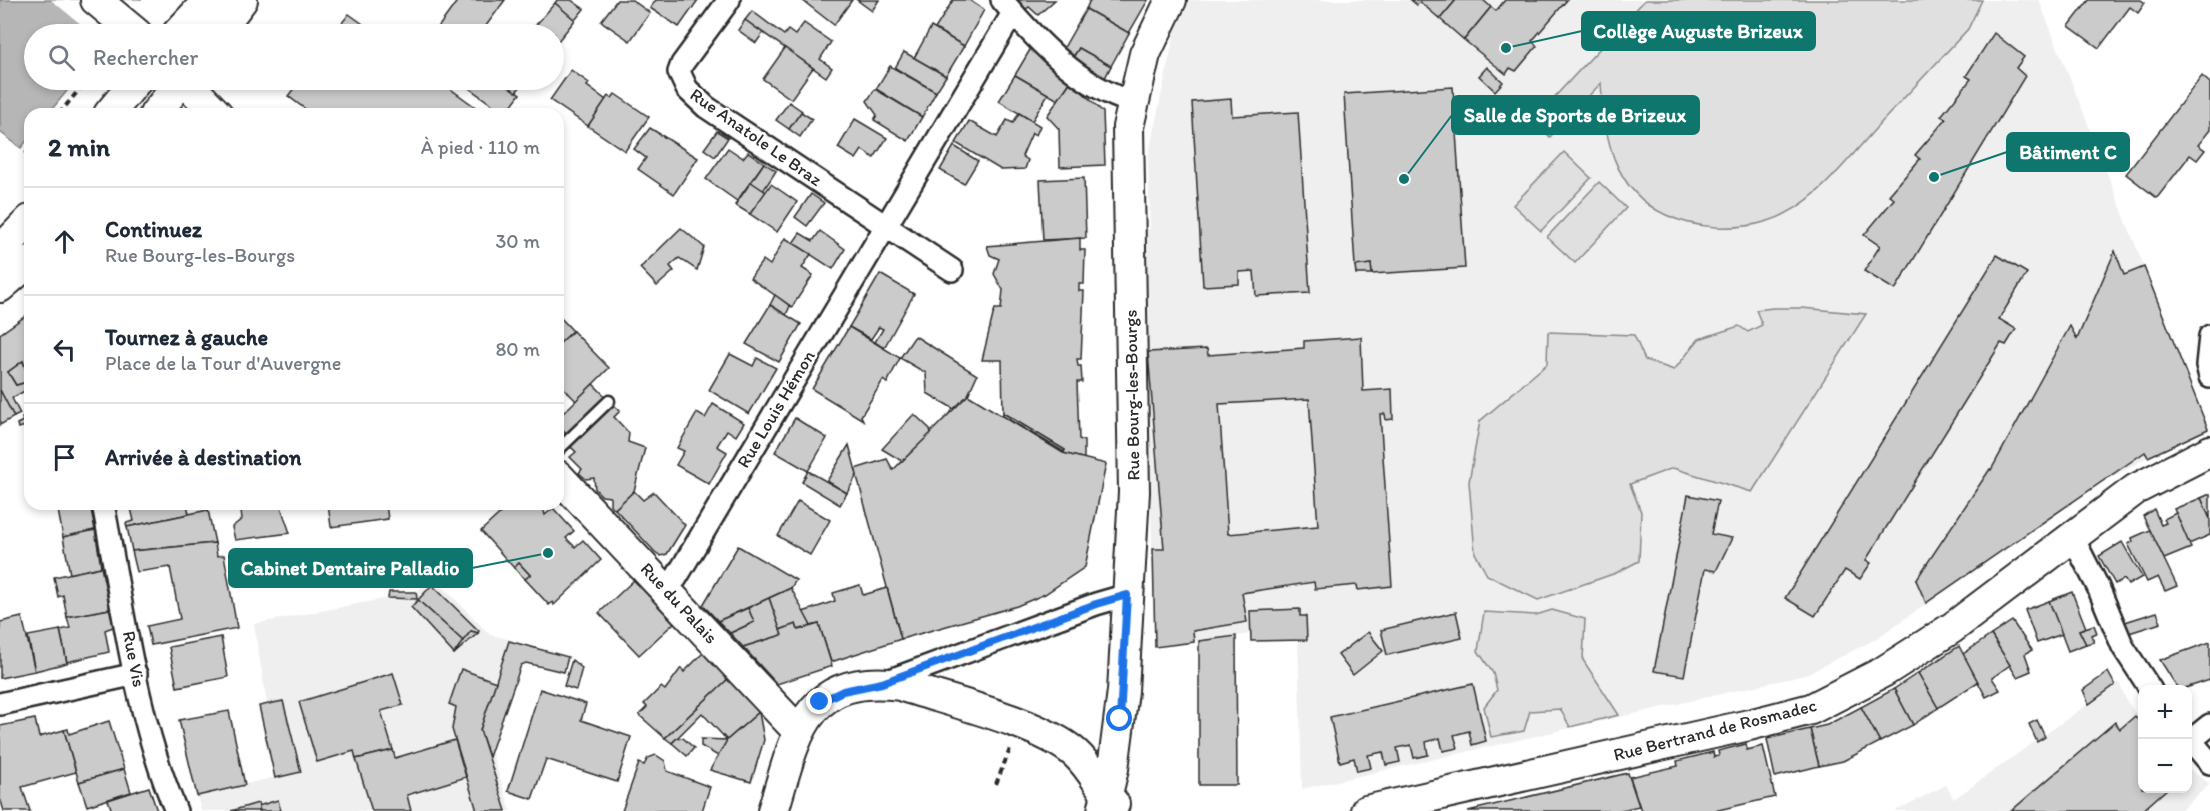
<!DOCTYPE html>
<html lang="fr">
<meta charset="utf-8">
<style>
body{margin:0;font-family:Itim,sans-serif;background:#f6f6f7;color:#1f2937}
.controls{position:absolute;right:18px;bottom:18px;display:grid;overflow:hidden;border-radius:12px;box-shadow:0 3px 9px #0003}
.controls button{width:54px;height:54px;display:grid;place-items:center;padding:0;border:0;border-bottom:2px solid #e0e1e3;background:#fff;color:#1f2937;font:30px sans-serif}
.stop{position:absolute;width:18px;height:18px;margin:-14px;border:4px solid #1a73e8;border-radius:50%;background:#fff}
.stop.end{background:#1a73e8;border-color:#fff;box-shadow:0 2px 6px #0008}
.list{margin:0;padding:0;list-style:none}
h2{display:flex;justify-content:space-between;align-items:center;height:78px;margin:0;padding:0 24px;font-size:26px}
h2 small{font-size:20px;font-weight:400;color:#747a83}
.list li{display:grid;grid-template-columns:39px 1fr auto;gap:18px;align-items:center;box-sizing:border-box;height:108px;padding:0 24px;border-top:2px solid #e0e1e3}
.list b{display:block;font-size:22px;white-space:nowrap}
.list p{margin:0;font-size:20px;white-space:nowrap;color:#747a83}
.list em{font-size:20px;font-style:normal;color:#747a83}
.icon{flex:none;width:33px;height:33px;fill:none;stroke:currentColor;stroke-width:2;stroke-linecap:round;stroke-linejoin:round}
.map{position:relative;flex:none;width:2210px;height:811px;overflow:hidden}
.search{position:absolute;background:#fff;box-shadow:0 3px 9px #0003;left:24px;top:24px;width:540px;height:66px;display:flex;align-items:center;gap:15px;box-sizing:border-box;padding:0 21px;border-radius:33px;color:#747a83;font-size:22px}
.panel{position:absolute;background:#fff;box-shadow:0 3px 9px #0003;left:24px;top:108px;width:540px;height:402px;border-radius:18px}
.map>svg:first-child{display:block}
</style>
<div class="map">
<svg width="2210" height="811" viewBox="0 0 2210 811">
<rect width="100%" height="100%" fill="#fff"/>
<filter id="ink" filterUnits="userSpaceOnUse"><feTurbulence type="fractalNoise" baseFrequency=".0167" numOctaves="2"/><feDisplacementMap in="SourceGraphic" scale="12" xChannelSelector="R" yChannelSelector="G"/><feConvolveMatrix kernelMatrix="1 2 1 2 8 2 1 2 1" color-interpolation-filters="sRGB"/></filter>
<g filter="url(#ink)">
<g fill="#efefef">
<path d="M1189,0H2039L2208,429L2148,457L2100,484L1874,640L1805,675L1302,789L1298,640L1250,634L1155,647L1143,230L1150,229L1148,157L1177,22Z"/>
<path d="M433,576L490,635L513,640L485,732L511,811H201L197,796L275,777L259,706L267,704L254,624L388,598L389,592H416Z"/>
<path d="M2119,682L2127,702L2142,721V788H2188V768L2210,784L2180,811H1895L1946,785L1954,799Z"/>
</g>
<g fill="#e0e0e0" stroke="#868686" stroke-width="1.5">
<path d="M1645,0H1982L1968,29C1938,61 1908,94 1878,126C1847,160 1814,207 1768,221C1736,231 1696,229 1666,215C1612,190 1604,135 1601,83L1550,137L1533,120Z"/>
<path d="M1564,152L1591,178L1541,231L1513,205Z"/>
<path d="M1599,182L1626,208L1575,263L1547,237Z"/>
<path d="M1773,308H1802L1866,314L1752,492L1673,468L1630,484L1641,512L1639,561L1616,573L1538,600L1487,575L1475,553L1469,482L1480,421L1547,364L1548,332L1634,335L1645,360L1674,370L1699,339L1739,326L1748,332L1762,325L1756,310Z"/>
<path d="M1552,610L1585,619L1583,660L1619,715L1570,727L1560,709L1530,711L1524,731L1491,737L1484,707L1497,690L1493,673L1478,651L1484,612L1536,615Z"/>
</g>
<path fill="#b6b6b6" stroke="#7e7e7e" stroke-width="1.5" d="M0,0H141L111,34H34V80H76L48,114H30V137L21,148L0,132Z"/>
<path fill="#fff" d="M51,0H144L114,34H93Z"/>
<g fill="#cbcbcb" stroke="#2b2b2b" stroke-width="1.5" fill-rule="evenodd">
<path d="M458,0H505L480,34H436L434,33Z"/>
<path d="M557,0H571L584,9L575,20L555,3Z"/>
<path d="M617,0H632L650,13L630,41L601,21Z"/>
<path d="M656,0H698L679,27L650,8Z"/>
<path d="M802,0H852L834,25Z"/>
<path d="M857,0H879L872,11Z"/>
<path d="M953,0H969L984,10L964,46L935,29Z"/>
<path d="M1014,0H1055L1038,15L1029,7L1023,11Z"/>
<path d="M1090,0H1148L1129,33L1086,9Z"/>
<path d="M1411,0H1456L1440,19L1420,2L1417,5Z"/>
<path d="M1456,0H1483L1491,7L1464,40L1440,19Z"/>
<path d="M1505,0H1567L1532,41L1537,46L1516,71L1510,68L1506,74L1464,40L1491,7L1496,11Z"/>
<path d="M2089,0H2141L2145,3L2138,13L2130,7L2099,48L2069,26Z"/>
<path d="M555,3L575,20L554,46V34H528Z"/>
<path d="M1086,9L1129,33L1111,66L1079,48L1072,59L1062,51Z"/>
<path d="M752,11L784,35L788,30L795,35L804,23L831,42L820,59L832,68L826,77L745,20Z"/>
<path d="M349,14L377,34H333Z"/>
<path d="M745,20L763,33L756,43L738,30Z"/>
<path d="M931,27L964,46L946,76L914,58Z"/>
<path d="M1994,33L2024,57L2016,68L2025,76L1895,290L1864,271L1880,246L1864,235L1894,199L1889,195L1920,159L1915,155L1946,119L1941,116L1971,79L1966,76Z"/>
<path d="M1034,43L1071,81L1058,100L1015,75Z"/>
<path d="M785,48L813,68L791,99L763,79Z"/>
<path d="M1079,48L1111,66L1105,78L1072,59Z"/>
<path d="M904,52L946,76L936,92L895,68Z"/>
<path d="M890,66L936,92L922,117L876,89Z"/>
<path d="M1487,67L1503,82L1495,91L1479,76Z"/>
<path d="M571,70L589,83L587,86L606,100L588,126L550,100Z"/>
<path d="M1015,75L1048,94L1032,121L999,101Z"/>
<path d="M2202,76L2210,83V130L2198,145L2205,150L2197,160L2190,155L2157,198L2126,174Z"/>
<path d="M300,80H438L485,114H312L288,96Z"/>
<path d="M475,80H500L520,94L505,114L469,88Z"/>
<path d="M500,80H526L516,92Z"/>
<path d="M1071,81L1103,112L1105,165L1060,167L1059,129L1047,116Z"/>
<path d="M1453,87L1465,268L1372,274L1371,264L1355,266L1344,94Z"/>
<path d="M875,89L922,117L908,141L874,120L877,115L867,101Z"/>
<path d="M615,94L649,117L625,151L588,126L608,96L612,98Z"/>
<path d="M1231,99L1232,116L1298,112L1310,293L1256,296L1254,271L1239,272V284L1203,286L1192,102Z"/>
<path d="M789,102L802,111L789,129L776,120Z"/>
<path d="M801,112L812,119L800,137L789,129Z"/>
<path d="M1019,113L1040,126L1036,135L1032,133L1022,156L1028,160L1025,169L1001,170L956,143L969,121L997,137L1007,120L1013,123Z"/>
<path d="M855,119L887,138L874,158L862,150L856,159L838,148Z"/>
<path d="M650,128L698,158L674,194L638,169L646,158L634,149Z"/>
<path d="M717,131L728,138L715,157L704,149Z"/>
<path d="M954,146L978,161L964,184L940,170Z"/>
<path d="M728,148L743,158L748,152L764,163L737,201L706,179Z"/>
<path d="M764,163L776,171L763,191L751,182Z"/>
<path d="M1084,178L1086,238L1043,240L1040,180Z"/>
<path d="M751,182L766,192L750,214L735,205Z"/>
<path d="M771,184L797,202L777,232L750,214Z"/>
<path d="M811,194L824,203L807,226L795,217Z"/>
<path d="M681,228L704,247L697,270L679,258L670,266L674,271L657,286L640,268Z"/>
<path d="M820,231L845,249L833,269L793,243L800,233L813,241Z"/>
<path d="M785,238L811,254L802,268L813,275L792,307L750,278L763,260L770,265Z"/>
<path d="M1080,238V250H1085L1084,284H1079V291H1084L1081,359H1077L1078,366H1081L1082,382H1077L1079,439L1084,441V459L1063,453L1065,450L1003,413L1002,360H982L993,315L995,309H1001L1003,290L994,274L999,259L990,255L987,246Z"/>
<path d="M2115,251L2124,275L2144,267L2208,429L2148,457L2145,452L1926,603L1916,580L1990,469L1991,470L2070,326L2077,339Z"/>
<path d="M1997,255L2027,273L1999,319L2016,329L2006,345L2001,343L1866,560L1871,563L1860,579L1845,570L1815,616L1785,598Z"/>
<path d="M1371,264L1372,274H1356L1355,266Z"/>
<path d="M880,274L914,294L884,348L875,342L883,329L879,327L871,339L849,327Z"/>
<path d="M775,295L790,306L786,315L770,305Z"/>
<path d="M770,305L801,324L779,362L746,344Z"/>
<path d="M30,313V351L27,352L30,373L27,374L23,361L8,372L16,385L30,381V388L12,398L20,414L14,417L0,390V334Z"/>
<path d="M558,315L573,331L558,345Z"/>
<path d="M849,327L900,358L887,383L883,380L861,416L863,420L812,389Z"/>
<path d="M573,331L609,368L576,401L558,382V345Z"/>
<path d="M915,336L977,375L968,395L954,409L927,393L926,373L900,358Z"/>
<path d="M1361,337L1363,391L1392,389L1393,419L1386,420L1385,414H1380L1392,586L1358,590L1357,585L1315,589L1314,582L1242,593L1247,622L1193,631L1194,642L1155,647L1153,549H1164L1148,352L1207,349L1208,355L1304,348V341ZM1309,399L1318,526L1228,534L1219,404Z"/>
<path d="M730,354L753,366L757,358L776,368L749,414L709,390Z"/>
<path d="M23,361L27,374L30,373V381L16,385L8,372Z"/>
<path d="M593,384L620,411L614,417L629,433L628,442L645,448L634,491L615,509L610,505V497L602,496L595,489L594,478L586,479L579,473L582,469L570,457L576,452L572,448L565,447L566,434L558,425V418Z"/>
<path d="M0,390L14,417L0,425Z"/>
<path d="M968,395L1063,453L1106,464L1085,567L1045,594L1017,606L901,639L855,469L887,459L893,470Z"/>
<path d="M713,404L744,423L736,436L727,430L717,446L727,452L709,484L676,465L684,451L677,448L697,413L705,418Z"/>
<path d="M1003,413L1065,450L1064,452L1003,416Z"/>
<path d="M914,414L930,429L931,433L902,461L882,449Z"/>
<path d="M30,415V425L18,428L17,424L23,421L22,418Z"/>
<path d="M795,418L827,438L808,471L775,452Z"/>
<path d="M849,445L857,475L847,493L827,481Z"/>
<path d="M808,471L847,493L840,505L802,482Z"/>
<path d="M634,491L643,500L654,492L685,525L667,554L661,556L655,552L615,509Z"/>
<path d="M2210,494V519L2201,498Z"/>
<path d="M1688,495L1718,501L1711,534L1732,538L1716,571L1705,569L1684,676L1654,671Z"/>
<path d="M2201,498L2210,519V535L2189,544L2174,509Z"/>
<path d="M798,501L830,520L810,555L778,536Z"/>
<path d="M56,504H86L58,510Z"/>
<path d="M90,504L95,530L63,537L58,510Z"/>
<path d="M130,504H187L189,514L127,527L126,523L134,521Z"/>
<path d="M240,504H280L290,533L235,540L232,527L242,519Z"/>
<path d="M328,504H386L388,519L331,527Z"/>
<path d="M510,504H542L545,515L553,508L574,531L566,538L575,547L583,540L601,560L554,605L553,602L549,605L525,579L530,575L519,563L514,568L481,531Z"/>
<path d="M2154,509L2161,525L2166,523L2164,519L2176,513L2191,548L2164,559L2143,516Z"/>
<path d="M208,510L215,543L132,551L127,527Z"/>
<path d="M95,530L101,567L70,574L63,537Z"/>
<path d="M2150,530L2177,586L2165,591L2158,577L2147,582L2128,544L2133,542L2132,538Z"/>
<path d="M2122,542L2142,577L2128,585L2124,579L2115,584L2099,556Z"/>
<path d="M215,543L217,556L224,555L237,628L151,645L147,626L180,619L170,567L137,572L132,551Z"/>
<path d="M738,546L796,580L791,588L718,621L703,605Z"/>
<path d="M519,563L530,575L525,579L514,568Z"/>
<path d="M101,567L110,609L67,617L63,595L58,597L54,577Z"/>
<path d="M634,580L674,623L639,655L599,613Z"/>
<path d="M432,585L479,631L478,633L471,631L463,641L418,600Z"/>
<path d="M860,585L863,595L887,588L901,639L831,662L819,624L811,626L803,612L835,601L833,593Z"/>
<path d="M791,588L811,626L798,630L796,624L780,630L769,598Z"/>
<path d="M389,592H416L417,599L388,598Z"/>
<path d="M2072,592L2086,628L2079,630L2086,644L2068,651L2049,601Z"/>
<path d="M769,598L782,635L743,647L730,633L754,622L748,608Z"/>
<path d="M418,600L463,641L454,654L411,607Z"/>
<path d="M2049,601L2062,634L2037,643L2025,610Z"/>
<path d="M748,608L754,622L730,633L718,621Z"/>
<path d="M110,609L113,627L105,630L109,652L67,662L60,630L70,628L67,617Z"/>
<path d="M1300,609V616H1306L1307,640L1251,641L1250,611Z"/>
<path d="M1456,612L1462,638L1387,655L1381,630Z"/>
<path d="M2157,612L2161,623L2129,633L2125,622Z"/>
<path d="M22,617L35,671L0,678V622Z"/>
<path d="M2012,621L2032,650L2025,654L2031,671L2017,677L1991,635Z"/>
<path d="M796,624L798,630L819,624L832,666L777,684L743,647L782,635L780,630Z"/>
<path d="M2094,625L2097,633L2091,635L2094,642L2086,644L2079,630Z"/>
<path d="M60,630L67,663L35,671L28,636Z"/>
<path d="M471,631L478,633L454,654L463,641Z"/>
<path d="M1368,632L1383,651L1353,675L1338,655Z"/>
<path d="M1991,635L2010,665L1992,678L2000,690L1986,697L1963,654Z"/>
<path d="M1236,636L1237,785H1199V641Z"/>
<path d="M221,637L228,677L177,687L169,647Z"/>
<path d="M509,641L568,657L564,672L526,663L521,665L489,757L480,730Z"/>
<path d="M2210,642V680L2179,690L2160,660Z"/>
<path d="M1959,646L1978,682L1938,708L1918,673Z"/>
<path d="M703,653L728,679L665,738L639,715L647,707L644,704L661,687L665,690L681,668L684,672Z"/>
<path d="M572,660L582,668L576,690L564,686Z"/>
<path d="M461,669L496,682L480,730L506,811H477L452,729L456,707L449,704Z"/>
<path d="M2108,672L2115,685L2089,704L2083,690Z"/>
<path d="M393,673L403,705L381,711L393,750L356,759L354,751L317,762L299,702Z"/>
<path d="M1918,673L1938,708L1913,725L1894,689Z"/>
<path d="M728,679L759,712L727,740L702,713L672,743L665,738Z"/>
<path d="M1473,684L1486,741L1472,745L1469,731L1454,735L1458,748L1443,751L1440,738L1426,742L1428,755L1414,758L1411,745L1397,748L1400,762L1386,765L1383,752L1368,755L1371,768L1357,771L1354,758L1340,762L1330,717Z"/>
<path d="M540,689L586,704L581,720L631,737L617,782L546,759L532,799L508,791Z"/>
<path d="M1894,689L1913,725L1880,742L1861,707Z"/>
<path d="M283,701L301,772L275,778L259,706Z"/>
<path d="M1861,707L1880,742L1843,761L1819,766L1810,729L1827,725Z"/>
<path d="M229,711L245,785L197,796L179,720Z"/>
<path d="M759,712L764,740L751,782L710,770L727,740Z"/>
<path d="M2135,716L2142,725V788H2168L2142,811H2011L2115,722L2120,729Z"/>
<path d="M35,719L39,737L64,730L76,772L22,787L30,811H4L0,798V726Z"/>
<path d="M2037,720L2045,737L2037,742L2029,724Z"/>
<path d="M109,721L124,769L79,782L64,730L68,729L69,734Z"/>
<path d="M1810,729L1819,766L1775,777L1767,739Z"/>
<path d="M677,738H683L694,748L687,756L672,743Z"/>
<path d="M701,739L727,740L718,756L701,746Z"/>
<path d="M455,740L466,777L407,795L411,811H372L356,759L393,750L395,758Z"/>
<path d="M1746,744L1747,750L1763,746L1775,797L1714,811H1641L1630,777L1678,766L1677,761L1713,752L1714,757L1719,756L1718,751Z"/>
<path d="M656,755L665,761L667,771L710,787L702,811H622L639,763L644,765L648,758Z"/>
<path d="M124,769L131,792L87,806L79,782Z"/>
<path d="M1628,773L1639,806L1617,811H1468Z"/>
<path d="M149,787L157,811H112L108,800Z"/>
<path d="M278,800L281,811H260L258,806Z"/>
<path d="M258,803L260,811H231Z"/>
</g>
<g fill="none" stroke-linecap="round" stroke-linejoin="round">
<g stroke="#2b2b2b" stroke-width="15">
<path id="lane" d="M558,450L609,401"/>
</g>
<g stroke="#2b2b2b" stroke-width="26">
<g id="street">
<path d="M729,0L682,64L679,72L687,89L706,107L952,270"/>
<path d="M1002,0C1036,40 1080,87 1132,102"/>
<path d="M2210,336L2207,365L2210,377"/>
<path d="M103,504C123,606 135,715 176,811"/>
<path d="M2073,538L2098,587L2123,647L2151,690"/>
<path d="M665,588L676,578L1013,13"/>
<path d="M885,682L1096,604L1127,595"/>
<path d="M0,704L136,674"/>
<path d="M2188,737L2210,763"/>
<path d="M2190,741L2210,725"/>
</g>
</g>
<g stroke="#2b2b2b" stroke-width="34">
<g id="secondary">
<path d="M96,0L137,34"/>
<path d="M177,34L209,0"/>
<path d="M216,34L242,0"/>
<path d="M184,80L217,114"/>
<path d="M109,114L137,80"/>
<path d="M155,114L182,80"/>
<path d="M0,251L30,220"/>
<path d="M0,287L30,261"/>
<path d="M558,476L798,731"/>
<path d="M773,811C795,739 804,672 900,685C948,701 1039,722 1075,753C1092,768 1100,788 1114,804"/>
<path d="M1103,811L1113,769L1123,691L1134,492L1128,127L1145,54L1171,0"/>
<path d="M1366,811L1749,725L1811,709L1883,672L1952,628L2136,489L2210,451"/>
</g>
</g>
<g stroke="#2b2b2b" stroke-width="4" stroke-dasharray="6 4.5" stroke-linecap="butt">
<path d="M59,114L87,80"/>
<path d="M26,154L30,149"/>
<path d="M996,784L1010,749"/>
</g>
<use href="#lane" stroke="#fff" stroke-width="10"/>
<use href="#street" stroke="#fff" stroke-width="21"/>
<use href="#secondary" stroke="#fff" stroke-width="30"/>
</g>
</g>
<g fill="none" stroke-linecap="round" stroke-linejoin="round" filter="url(#ink)">
<path stroke="#1a73e8" stroke-width="8" d="M820,702L843,691L882,683L1096,604L1127,595L1120,719"/>
</g>
<g text-anchor="middle" dominant-baseline="central" stroke-width="5" stroke-linejoin="round" paint-order="stroke">
<g font-size="18" fill="#2b2b2b" stroke="#fff">
<text transform="translate(756 137) rotate(35)">Rue Anatole Le Braz</text>
<text transform="translate(1132 395) rotate(-91)">Rue Bourg-les-Bourgs</text>
<text transform="translate(776 409) rotate(-59)">Rue Louis Hémon</text>
<text transform="translate(679 603) rotate(47)">Rue du Palais</text>
<text transform="translate(134 659) rotate(79)">Rue Vis</text>
<text transform="translate(1715 730) rotate(-14)">Rue Bertrand de Rosmadec</text>
</g>
</g>
<path fill="none" stroke="#0f766e" stroke-width="2" d="M1506 48L1582 31M1404 179L1452 115M1934 177L2007 152M548 553L472 568"/>
<g fill="#0f766e" stroke="#fff" stroke-width="2">
<circle cx="1506" cy="48" r="6"/>
<circle cx="1404" cy="179" r="6"/>
<circle cx="1934" cy="177" r="6"/>
<circle cx="548" cy="553" r="6"/>
</g>
<g fill="#0f766e" stroke="#0f766e" stroke-width="2">
<rect x="1582" y="12" width="233" height="38" rx="6"/>
<rect x="1452" y="96" width="247" height="38" rx="6"/>
<rect x="2007" y="133" width="122" height="38" rx="6"/>
<rect x="229" y="549" width="243" height="38" rx="6"/>
</g>
<g font-size="20" text-anchor="middle" font-weight="bold" fill="#fff">
<text x="1698" y="38">Collège Auguste Brizeux</text>
<text x="1575" y="122">Salle de Sports de Brizeux</text>
<text x="2068" y="159">Bâtiment C</text>
<text x="350" y="575">Cabinet Dentaire Palladio</text>
</g>
</svg>
<div class="controls">
<button>+</button>
<button>−</button>
</div>
<div class="stop" style="left:1120px;top:719px"></div>
<div class="stop end" style="left:820px;top:702px"></div>
<div class="search"><svg class="icon" aria-label="search" viewBox="0 0 24 24"><circle cx="10" cy="10" r="6"/><path d="M15 15l6 6"/></svg>Rechercher</div>
<section class="panel">
<h2>2 min<small>À pied · 110 m</small></h2>
<ul class="list">
<li><svg class="icon" aria-label="ahead" viewBox="0 0 24 24"><path d="M12 20V5M6 11l6-6 6 6"/></svg><div><b>Continuez</b><p>Rue Bourg-les-Bourgs</p></div><em>30 m</em></li>
<li><svg class="icon" aria-label="left" viewBox="0 0 24 24"><path d="M17 20v-9H6M10 6l-5 5 5 5"/></svg><div><b>Tournez à gauche</b><p>Place de la Tour d'Auvergne</p></div><em>80 m</em></li>
<li><svg class="icon" aria-label="arrive" viewBox="0 0 24 24"><path d="M6 21V4h12l-3 4 3 4H6"/></svg><div><b>Arrivée à destination</b></div></li>
</ul>
</section>
</div>
